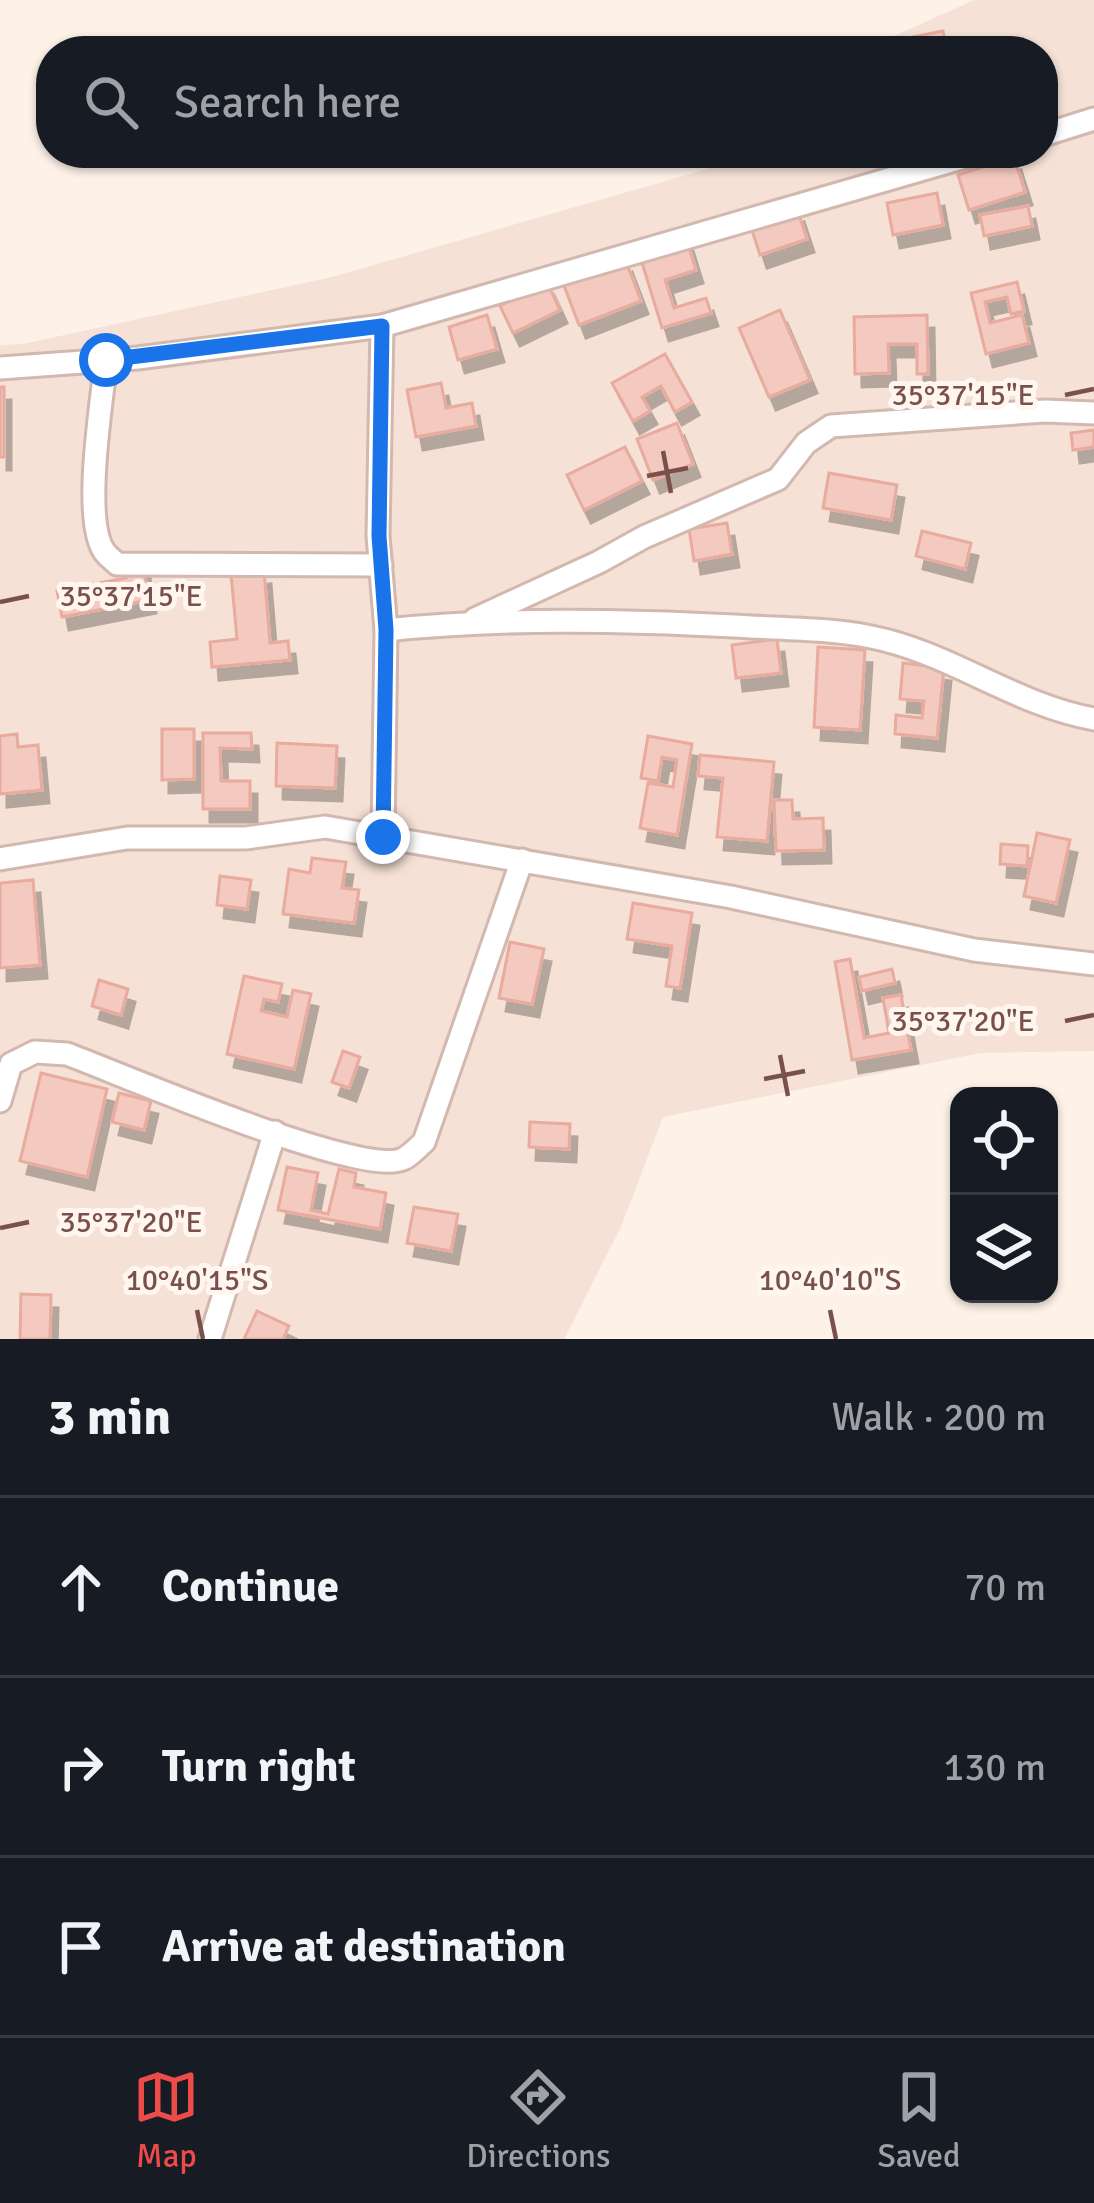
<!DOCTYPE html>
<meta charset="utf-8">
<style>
body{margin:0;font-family:Signika,sans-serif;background:#20242c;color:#f1f3f6}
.controls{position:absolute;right:36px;bottom:36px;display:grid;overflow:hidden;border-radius:24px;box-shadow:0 3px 9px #0004}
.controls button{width:108px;height:108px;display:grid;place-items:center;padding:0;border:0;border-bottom:3px solid #363941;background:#171b24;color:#f1f3f6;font:60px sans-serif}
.stop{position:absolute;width:36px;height:36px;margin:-27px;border:9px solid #1a73e8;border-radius:50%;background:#fff}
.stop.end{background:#1a73e8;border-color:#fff;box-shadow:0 3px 12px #0008}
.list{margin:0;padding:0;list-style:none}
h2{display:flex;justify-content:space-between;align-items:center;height:156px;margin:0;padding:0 48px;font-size:51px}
h2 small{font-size:39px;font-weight:400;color:#9ea1a6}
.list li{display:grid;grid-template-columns:78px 1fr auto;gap:36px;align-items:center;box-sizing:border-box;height:180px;padding:0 48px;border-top:3px solid #363941}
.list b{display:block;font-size:45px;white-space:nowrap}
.list em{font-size:39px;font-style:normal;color:#9ea1a6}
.icon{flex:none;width:66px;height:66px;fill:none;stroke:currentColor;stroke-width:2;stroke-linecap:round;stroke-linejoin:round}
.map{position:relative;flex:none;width:1094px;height:1339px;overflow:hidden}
.search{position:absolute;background:#171b24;box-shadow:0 3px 9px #0004;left:36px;right:36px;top:36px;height:132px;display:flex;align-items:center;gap:30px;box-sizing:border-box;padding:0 42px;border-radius:48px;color:#9ea1a6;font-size:45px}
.sheet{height:696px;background:#171b24}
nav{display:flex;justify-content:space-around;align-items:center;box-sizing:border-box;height:168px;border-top:3px solid #363941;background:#171b24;font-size:33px;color:#9ea1a6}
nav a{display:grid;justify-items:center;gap:6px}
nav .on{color:#ec4b49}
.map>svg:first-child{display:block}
</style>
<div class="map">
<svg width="1094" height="1339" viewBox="0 0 1094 1339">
<defs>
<filter id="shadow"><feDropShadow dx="7" dy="13" stdDeviation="0" flood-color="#0004"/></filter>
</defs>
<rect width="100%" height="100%" fill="#fdf1e8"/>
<path fill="#f5e1d6" d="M974,0H1094V1051L980,1053L663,1117L620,1229L564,1339H0V345L23,344L332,277L763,153H1043V51H861Z"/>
<g fill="#f4c9bf" stroke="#e8ab9e" stroke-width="3" filter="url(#shadow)">
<path d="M943,31L947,51H894L893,41Z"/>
<path d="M1014,157L1025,192L969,210L958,175Z"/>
<path d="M937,193L943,225L893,235L887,203Z"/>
<path d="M1028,206L1032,226L984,236L980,215Z"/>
<path d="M797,209L807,239L760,255L750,224Z"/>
<path d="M686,238L696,270L665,280L674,308L706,298L711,313L662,328L639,253Z"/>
<path d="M625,259L641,301L579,325L563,283Z"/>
<path d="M547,282L560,310L513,333L500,306Z"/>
<path d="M1017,282L1024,311L1011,314L1007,297L985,302L990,323L1022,315L1029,343L986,354L971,293Z"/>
<path d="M780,310L810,380L769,397L739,328Z"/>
<path d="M487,315L497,349L458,360L449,327Z"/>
<path d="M927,315L928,374H917V344H888L889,373L855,374L854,317Z"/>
<path d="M665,354L692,402L675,412L661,386L642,397L650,411L633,421L612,383Z"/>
<path d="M441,383L446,408L472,403L476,426L416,437L407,390Z"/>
<rect x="0" y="387" width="4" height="70"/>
<path d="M677,423L693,464L653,480L637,439Z"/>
<path d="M1094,430V447L1073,450L1071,433Z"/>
<path d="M625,447L642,481L584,510L567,475Z"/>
<path d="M829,473L897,485L891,520L823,508Z"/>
<path d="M727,523L732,554L694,561L689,529Z"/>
<path d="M922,531L971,543L965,569L916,556Z"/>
<path d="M143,565L149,600L62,617L57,591L126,578L124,569Z"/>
<path d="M264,571L270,643L288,641L290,660L212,667L210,642L237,639L231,574Z"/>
<path d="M777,639L781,673L736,678L732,645Z"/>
<path d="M818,647L865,650L860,730L814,727Z"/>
<path d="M903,663L944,668L937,738L895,734L896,715L922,718L924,701L900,699Z"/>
<path d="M162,729H194V779L162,780Z"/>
<path d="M203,733H251L252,749L220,748L221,781H250V809H203Z"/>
<path d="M17,734L18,747L38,745L42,790L0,794V736Z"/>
<path d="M648,736L692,744L677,835L640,828L648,783L673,787L677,760L662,757L658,781L641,778Z"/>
<path d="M277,743L337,746L335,788L276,786Z"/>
<path d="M700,755L774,762L767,841L717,837L723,778L698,776Z"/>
<path d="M774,800H792L793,819L823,818L824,850L776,851Z"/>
<path d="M1037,833L1070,840L1056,903L1024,896Z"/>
<path d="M1001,844L1028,846L1027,866L1000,864Z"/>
<path d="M312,858L346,862L342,888L359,890L354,923L283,914L289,869L310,873Z"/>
<path d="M220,876L251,880L247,909L217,905Z"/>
<path d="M33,880L40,965L0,968V883Z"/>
<path d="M633,903L692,913L680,988L666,986L672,946L627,939Z"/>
<path d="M510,942L544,949L532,1004L499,998Z"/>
<path d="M850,959L864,1038L889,1033L883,998L901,995L911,1050L852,1060L835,962Z"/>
<path d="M892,969L895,983L862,991L859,977Z"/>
<path d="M244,976L282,984L278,1002L264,999L261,1011L287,1017L293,990L311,994L294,1069L227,1054Z"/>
<path d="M99,980L128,989L121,1015L92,1006Z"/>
<path d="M343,1051L360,1057L349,1088L332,1082Z"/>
<path d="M41,1073L107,1089L87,1177L20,1161Z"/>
<path d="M119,1093L151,1101L144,1130L112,1122Z"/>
<path d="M530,1122L570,1124L569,1149L529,1147Z"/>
<path d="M287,1167L318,1173L311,1210L328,1214L339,1169L356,1173L354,1187L386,1193L380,1229L278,1210Z"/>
<path d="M414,1207L458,1214L451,1251L407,1243Z"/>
<path d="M21,1294L51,1295L50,1339H20Z"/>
<path d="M257,1311L289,1326L283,1339H244Z"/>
</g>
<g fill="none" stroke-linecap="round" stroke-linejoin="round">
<g stroke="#d3b8b0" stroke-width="27">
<g id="minor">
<path d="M1043,135L1094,119"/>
<path d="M382,326L378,536L386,630L383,837"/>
<path d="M106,360C102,401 82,519 104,551C107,556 113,560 117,564L381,565"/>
<path d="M0,368L138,358L382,326L979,153"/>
<path d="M475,619L599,562L644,537L778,479L806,443L831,426L1045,411L1094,413"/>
<path d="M386,630C502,618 618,620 734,626C778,629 827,628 871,637C949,652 1015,705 1094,719"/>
<path d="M0,859L127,838H246L325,827L731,897L974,950L1094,964"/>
<path d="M0,1101L11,1064L35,1052L67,1054C121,1074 361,1178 403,1159C410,1156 418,1147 424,1142L522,860"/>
<path d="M210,1339L275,1132"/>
</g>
</g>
<use href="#minor" stroke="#fff" stroke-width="21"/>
</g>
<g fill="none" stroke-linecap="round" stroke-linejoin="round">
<path stroke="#1a73e8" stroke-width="15" d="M106,360L382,326L379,536L386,630L383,837"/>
</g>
<path fill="none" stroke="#79514a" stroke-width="4.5" d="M1065,395L1094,389M663,451L671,493M647,476L688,468M0,602L29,596M1065,1021L1094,1015M780,1055L788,1096M764,1079L805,1071M0,1228L29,1222M197,1310L203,1339M830,1310L836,1339"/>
<g font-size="30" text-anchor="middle" fill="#79514a" stroke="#fff6f0" stroke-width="10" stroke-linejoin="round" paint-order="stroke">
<text x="963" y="405">35°37'15"E</text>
<text x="131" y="606">35°37'15"E</text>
<text x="963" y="1031">35°37'20"E</text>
<text x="131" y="1232">35°37'20"E</text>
<text x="197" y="1290">10°40'15"S</text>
<text x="830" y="1290">10°40'10"S</text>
</g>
</svg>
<div class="controls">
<button><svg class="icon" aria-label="locate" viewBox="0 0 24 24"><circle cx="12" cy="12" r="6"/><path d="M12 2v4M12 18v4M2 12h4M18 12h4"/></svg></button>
<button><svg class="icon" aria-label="layers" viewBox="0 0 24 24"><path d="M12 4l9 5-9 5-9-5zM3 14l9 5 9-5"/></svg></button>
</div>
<div class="stop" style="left:106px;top:360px"></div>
<div class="stop end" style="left:383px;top:837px"></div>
<div class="search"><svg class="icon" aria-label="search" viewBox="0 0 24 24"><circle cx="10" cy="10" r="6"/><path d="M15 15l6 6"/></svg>Search here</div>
</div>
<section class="sheet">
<h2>3 min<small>Walk · 200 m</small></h2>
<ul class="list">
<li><svg class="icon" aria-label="ahead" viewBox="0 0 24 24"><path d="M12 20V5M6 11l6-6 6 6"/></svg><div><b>Continue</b></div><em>70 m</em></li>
<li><svg class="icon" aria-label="right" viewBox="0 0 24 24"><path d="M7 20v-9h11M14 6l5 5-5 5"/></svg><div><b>Turn right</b></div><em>130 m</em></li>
<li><svg class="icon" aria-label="arrive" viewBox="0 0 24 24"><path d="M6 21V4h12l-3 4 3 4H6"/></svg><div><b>Arrive at destination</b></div></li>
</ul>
</section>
<nav>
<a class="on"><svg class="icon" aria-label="map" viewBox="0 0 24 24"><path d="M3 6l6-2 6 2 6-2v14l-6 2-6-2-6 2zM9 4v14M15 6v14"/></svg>Map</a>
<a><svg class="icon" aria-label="directions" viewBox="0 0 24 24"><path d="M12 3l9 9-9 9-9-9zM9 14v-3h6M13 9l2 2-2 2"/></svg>Directions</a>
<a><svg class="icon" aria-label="saved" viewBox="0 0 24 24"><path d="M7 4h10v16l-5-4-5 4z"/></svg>Saved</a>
</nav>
